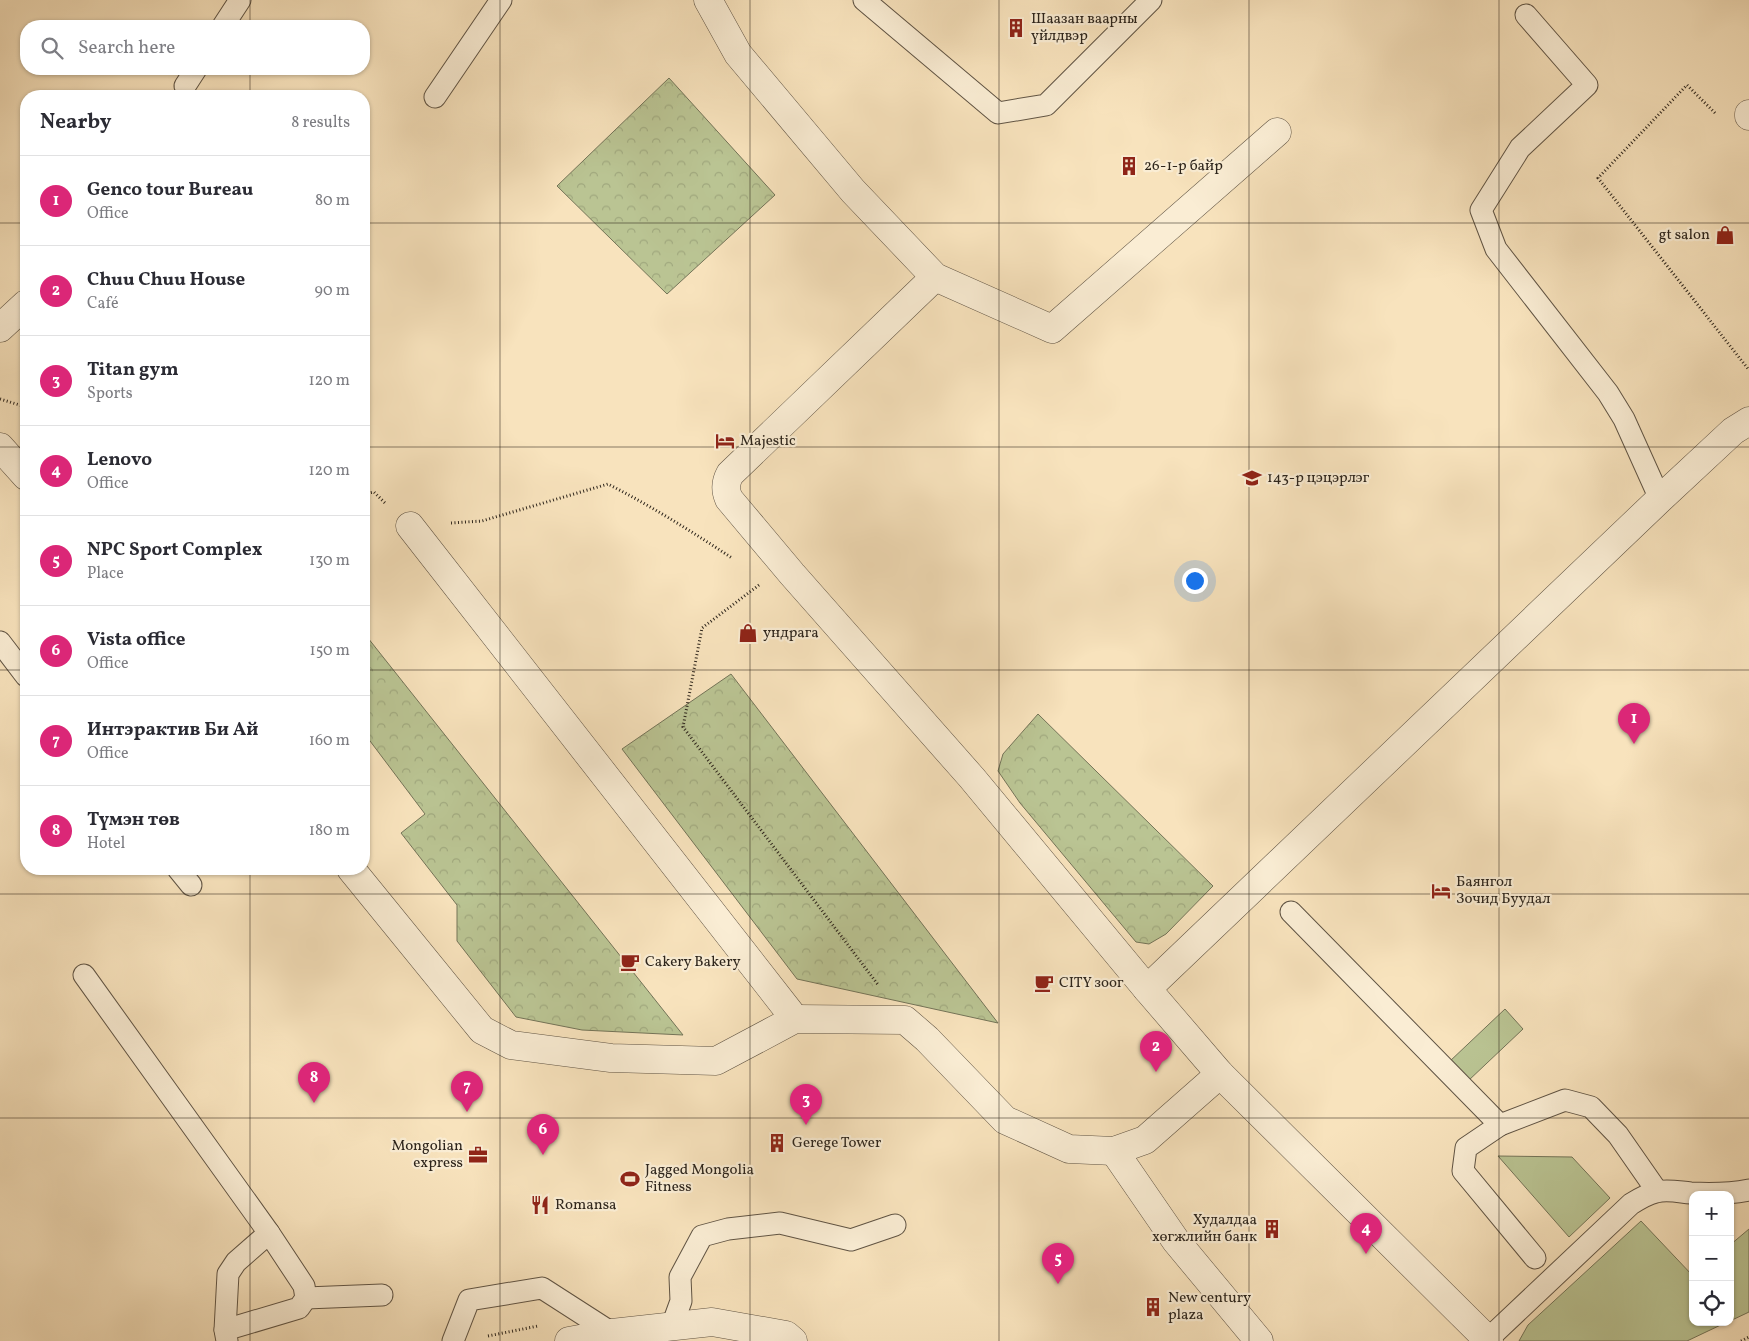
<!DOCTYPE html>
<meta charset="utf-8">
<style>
body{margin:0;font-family:Vollkorn,serif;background:#f2f2f3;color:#2b2b33}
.controls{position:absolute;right:15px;bottom:15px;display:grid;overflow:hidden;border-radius:10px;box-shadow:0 1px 4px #0004}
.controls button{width:45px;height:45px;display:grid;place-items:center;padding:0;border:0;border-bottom:1px solid #e1e1e2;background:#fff;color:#2b2b33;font:25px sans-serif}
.you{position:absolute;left:1194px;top:580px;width:18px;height:18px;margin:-12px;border:4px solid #fff;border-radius:50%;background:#1a73e8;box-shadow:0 0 0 8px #1a73e833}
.badge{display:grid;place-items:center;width:32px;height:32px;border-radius:50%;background:#db2777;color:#fff;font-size:16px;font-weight:700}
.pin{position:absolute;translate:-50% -41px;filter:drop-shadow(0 1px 2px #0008)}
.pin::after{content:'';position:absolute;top:26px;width:18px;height:15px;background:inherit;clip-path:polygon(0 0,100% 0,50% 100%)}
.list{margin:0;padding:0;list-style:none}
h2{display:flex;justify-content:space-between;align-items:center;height:65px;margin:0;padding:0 20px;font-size:21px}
h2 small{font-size:16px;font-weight:400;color:#7c7c81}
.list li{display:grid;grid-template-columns:32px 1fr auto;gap:15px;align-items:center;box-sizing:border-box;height:90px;padding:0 20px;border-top:1px solid #e1e1e2}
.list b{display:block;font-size:19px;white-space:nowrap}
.list p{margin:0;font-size:16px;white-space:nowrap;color:#7c7c81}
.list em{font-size:16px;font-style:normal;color:#7c7c81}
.icon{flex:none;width:28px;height:28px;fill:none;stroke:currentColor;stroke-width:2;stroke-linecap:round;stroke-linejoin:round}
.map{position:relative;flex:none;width:1749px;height:1341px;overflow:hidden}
.search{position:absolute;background:#fff;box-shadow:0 1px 4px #0004;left:20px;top:20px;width:350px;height:55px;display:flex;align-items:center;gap:12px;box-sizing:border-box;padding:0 18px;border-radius:20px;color:#7c7c81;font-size:19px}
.panel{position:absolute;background:#fff;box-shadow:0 1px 4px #0004;left:20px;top:90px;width:350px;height:785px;border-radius:20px}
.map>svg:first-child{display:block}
</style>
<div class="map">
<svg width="1749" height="1341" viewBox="0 0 1749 1341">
<defs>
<pattern id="forest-crowns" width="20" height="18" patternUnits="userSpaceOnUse" patternTransform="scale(1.25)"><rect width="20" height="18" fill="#bac493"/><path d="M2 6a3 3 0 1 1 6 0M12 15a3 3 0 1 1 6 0" fill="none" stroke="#a0a87e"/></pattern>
</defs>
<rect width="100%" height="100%" fill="#f8e3bd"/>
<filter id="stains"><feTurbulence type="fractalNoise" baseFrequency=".004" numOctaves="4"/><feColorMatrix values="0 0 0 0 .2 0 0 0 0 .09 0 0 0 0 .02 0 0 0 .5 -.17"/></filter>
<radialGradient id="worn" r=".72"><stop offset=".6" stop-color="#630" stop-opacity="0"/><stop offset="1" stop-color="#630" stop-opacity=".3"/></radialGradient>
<g fill="#bac493" stroke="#747458">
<path d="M1505,1009L1523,1029L1468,1081L1449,1062Z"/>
<path d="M1498,1156L1572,1157L1610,1198L1569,1237Z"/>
<path d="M1641,1221L1693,1276V1322H1727L1687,1341H1519L1528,1325Z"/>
<path d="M1749,1229V1312L1730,1321V1245Z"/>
</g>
<g fill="url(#forest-crowns)" stroke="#747458">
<path d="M669,78L775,195L667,294L557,186Z"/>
<path d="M364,633L683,1035L582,1030L516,1017L457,941V905L401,833L425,814L364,733Z"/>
<path d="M731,674L998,1023L797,979L622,749Z"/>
<path d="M1038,714L1213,886L1166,934L1149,944L1136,942L1020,803L998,771L1003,754Z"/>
</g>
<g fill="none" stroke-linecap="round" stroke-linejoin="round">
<g stroke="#605444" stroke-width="23">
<g id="service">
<path d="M864,0L998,113L1046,105L1151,0"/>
<path d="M1526,15L1587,85L1520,148L1481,210L1496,249L1608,393L1624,419L1660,499"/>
<path d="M223,26L240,0"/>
<path d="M185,86L196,69"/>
<path d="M435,97L501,0"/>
<path d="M0,642L26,676"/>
<path d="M178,869L191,885"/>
<path d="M1291,912L1500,1125"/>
<path d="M84,975L269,1233L304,1286L306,1298L299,1308L225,1330L227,1341"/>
<path d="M1535,1258L1463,1171L1466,1148L1500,1125L1565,1100L1591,1107L1618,1135L1657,1191"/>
<path d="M306,1298L382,1295"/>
<path d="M672,1326L681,1301L680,1277L702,1236L728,1229L780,1223L851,1240L895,1225"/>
<path d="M225,1330L228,1274L236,1262L269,1233"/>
<path d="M1488,1339L1631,1204C1639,1199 1647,1194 1656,1192C1667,1189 1679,1192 1691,1193C1710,1194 1729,1194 1749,1190"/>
<path d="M453,1341L469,1300L542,1288L612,1333"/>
</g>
</g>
<g stroke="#605444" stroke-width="29">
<g id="minor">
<path d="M708,0L738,54L853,191L935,277L1052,329L1277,132"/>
<path d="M1749,114V116"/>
<path d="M935,277L730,474C725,483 725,490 729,499L792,574L972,778L1147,989L1220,1074L1489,1341"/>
<path d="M0,328L26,304"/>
<path d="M0,447L26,476"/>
<path d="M410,526L795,1019"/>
<path d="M351,869L482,1030L511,1045L611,1058L716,1061L795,1019L905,1020L927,1039L1005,1120L1069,1149L1114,1151L1145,1140L1220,1074"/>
<path d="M1147,989L1660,499L1733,431L1749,421"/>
<path d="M1114,1151L1176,1241L1259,1341"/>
</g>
</g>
<g stroke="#605444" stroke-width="29">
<path id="tertiary" d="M569,1341L612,1333L712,1322L786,1335L793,1341"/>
</g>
<g stroke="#2d251c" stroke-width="3" stroke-dasharray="1 2.5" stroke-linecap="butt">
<path d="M1715,113L1687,85L1598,178L1749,370"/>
<path d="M0,399L26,407"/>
<path d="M364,494L374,492L386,504"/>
<path d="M451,523L482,521L608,484C651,506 691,531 732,558"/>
<path d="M759,585L702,628L683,727L879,986"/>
<path d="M488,1336L538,1326"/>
<path d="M1741,1341L1749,1337"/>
</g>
<use href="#service" stroke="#faedd4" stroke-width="21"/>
<use href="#minor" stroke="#faedd4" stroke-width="28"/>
<use href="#tertiary" stroke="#faedd4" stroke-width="28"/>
</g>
<path fill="none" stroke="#2d251c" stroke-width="1" stroke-opacity="0.55" d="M250,0V26M500,0V1341M750,0V1341M999,0V1341M1249,0V1341M1499,0V1341M250,69V96M0,223H26M364,223H1749M0,447H26M364,447H1749M0,670H26M364,670H1749M250,869V1341M0,894H1749M0,1118H1749"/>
<defs>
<g id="building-bare" transform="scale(1.5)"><path d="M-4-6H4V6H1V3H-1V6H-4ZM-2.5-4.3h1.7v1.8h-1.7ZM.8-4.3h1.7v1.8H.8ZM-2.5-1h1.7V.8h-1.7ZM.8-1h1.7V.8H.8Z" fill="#8f2418" stroke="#faedd4" stroke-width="2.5" paint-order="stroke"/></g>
<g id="shop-bare" transform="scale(1.5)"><path d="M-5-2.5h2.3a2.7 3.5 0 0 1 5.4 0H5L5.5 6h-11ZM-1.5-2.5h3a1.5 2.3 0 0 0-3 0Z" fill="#8f2418" stroke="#faedd4" stroke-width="2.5" paint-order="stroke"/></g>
<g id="hotel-bare" transform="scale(1.5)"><path d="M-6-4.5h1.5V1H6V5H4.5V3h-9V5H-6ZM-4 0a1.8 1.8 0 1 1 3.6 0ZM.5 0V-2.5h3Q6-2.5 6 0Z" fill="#8f2418" stroke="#faedd4" stroke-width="2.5" paint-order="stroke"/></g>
<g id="school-bare" transform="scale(1.5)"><path d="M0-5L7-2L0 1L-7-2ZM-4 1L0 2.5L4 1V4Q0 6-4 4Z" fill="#8f2418" stroke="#faedd4" stroke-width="2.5" paint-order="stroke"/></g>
<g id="cafe-bare" transform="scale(1.5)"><path d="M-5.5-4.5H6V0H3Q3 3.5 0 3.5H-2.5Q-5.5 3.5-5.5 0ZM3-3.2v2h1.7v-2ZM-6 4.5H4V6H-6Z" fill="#8f2418" stroke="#faedd4" stroke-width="2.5" paint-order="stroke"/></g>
<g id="office-bare" transform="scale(1.5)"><path d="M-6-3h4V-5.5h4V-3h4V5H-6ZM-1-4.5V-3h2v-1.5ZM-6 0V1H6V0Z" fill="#8f2418" stroke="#faedd4" stroke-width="2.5" paint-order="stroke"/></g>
<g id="stadium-bare" transform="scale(1.5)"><path d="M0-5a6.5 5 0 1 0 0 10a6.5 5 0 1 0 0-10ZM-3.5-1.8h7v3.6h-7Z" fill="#8f2418" stroke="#faedd4" stroke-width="2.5" paint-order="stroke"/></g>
<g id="restaurant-bare" transform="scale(1.5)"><path d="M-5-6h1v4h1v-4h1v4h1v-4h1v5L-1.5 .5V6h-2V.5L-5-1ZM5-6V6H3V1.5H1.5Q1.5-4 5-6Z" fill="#8f2418" stroke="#faedd4" stroke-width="2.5" paint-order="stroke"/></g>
</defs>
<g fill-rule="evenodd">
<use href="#building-bare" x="1016" y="28"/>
<use href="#building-bare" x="1129" y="166"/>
<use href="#shop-bare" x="1725" y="235"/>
<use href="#hotel-bare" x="725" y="441"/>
<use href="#school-bare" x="1252" y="478"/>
<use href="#shop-bare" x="748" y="633"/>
<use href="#hotel-bare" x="1441" y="891"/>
<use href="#cafe-bare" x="630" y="962"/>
<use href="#cafe-bare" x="1044" y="983"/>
<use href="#building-bare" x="777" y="1143"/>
<use href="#office-bare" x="478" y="1155"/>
<use href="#stadium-bare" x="630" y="1179"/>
<use href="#restaurant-bare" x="540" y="1205"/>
<use href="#building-bare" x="1272" y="1229"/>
<use href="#building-bare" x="1153" y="1307"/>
</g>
<g text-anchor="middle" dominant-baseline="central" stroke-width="4.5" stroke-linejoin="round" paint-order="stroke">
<g font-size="15" fill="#2d251c" stroke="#faedd4" text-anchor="start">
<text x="1031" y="19">Шаазан ваарны<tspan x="1031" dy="17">үйлдвэр</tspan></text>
<text x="1144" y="166">26-1-р байр</text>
<text x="1710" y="235" text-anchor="end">gt salon</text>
<text x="740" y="441">Majestic</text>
<text x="1267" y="478">143-р цэцэрлэг</text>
<text x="763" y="633">ундрага</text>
<text x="1456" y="882">Баянгол<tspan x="1456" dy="17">Зочид Буудал</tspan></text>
<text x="645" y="962">Cakery Bakery</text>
<text x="1059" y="983">CITY зоог</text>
<text x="792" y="1143">Gerege Tower</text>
<text x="463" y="1146" text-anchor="end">Mongolian<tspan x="463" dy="17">express</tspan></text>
<text x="645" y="1170">Jagged Mongolia<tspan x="645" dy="17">Fitness</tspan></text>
<text x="555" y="1205">Romansa</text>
<text x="1257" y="1220" text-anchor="end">Худалдаа<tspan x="1257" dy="17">хөгжлийн банк</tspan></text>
<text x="1168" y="1298">New century<tspan x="1168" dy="17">plaza</tspan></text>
</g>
</g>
<rect width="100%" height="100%" filter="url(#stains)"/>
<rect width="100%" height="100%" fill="url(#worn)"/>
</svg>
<div class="controls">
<button>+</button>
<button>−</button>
<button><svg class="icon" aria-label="locate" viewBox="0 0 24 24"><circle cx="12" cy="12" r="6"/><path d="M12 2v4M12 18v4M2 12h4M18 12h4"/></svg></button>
</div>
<div class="you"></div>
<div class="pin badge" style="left:1634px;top:744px">1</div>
<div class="pin badge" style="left:1156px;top:1072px">2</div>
<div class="pin badge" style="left:806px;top:1125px">3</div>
<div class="pin badge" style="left:1366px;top:1254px">4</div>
<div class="pin badge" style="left:1058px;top:1284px">5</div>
<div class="pin badge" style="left:543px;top:1155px">6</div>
<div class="pin badge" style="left:467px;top:1112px">7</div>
<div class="pin badge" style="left:314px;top:1103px">8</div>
<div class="search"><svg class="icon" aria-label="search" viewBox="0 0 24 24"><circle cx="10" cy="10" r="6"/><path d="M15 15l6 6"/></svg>Search here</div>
<section class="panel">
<h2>Nearby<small>8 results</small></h2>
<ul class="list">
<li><span class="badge">1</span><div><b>Genco tour Bureau</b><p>Office</p></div><em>80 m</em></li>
<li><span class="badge">2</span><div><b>Chuu Chuu House</b><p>Café</p></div><em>90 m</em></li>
<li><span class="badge">3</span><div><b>Titan gym</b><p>Sports</p></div><em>120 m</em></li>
<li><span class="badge">4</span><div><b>Lenovo</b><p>Office</p></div><em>120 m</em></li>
<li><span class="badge">5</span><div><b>NPC Sport Complex</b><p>Place</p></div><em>130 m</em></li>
<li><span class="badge">6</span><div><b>Vista office</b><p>Office</p></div><em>150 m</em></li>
<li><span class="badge">7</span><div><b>Интэрактив Би Ай</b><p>Office</p></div><em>160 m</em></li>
<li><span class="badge">8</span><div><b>Түмэн төв</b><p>Hotel</p></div><em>180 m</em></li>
</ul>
</section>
</div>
